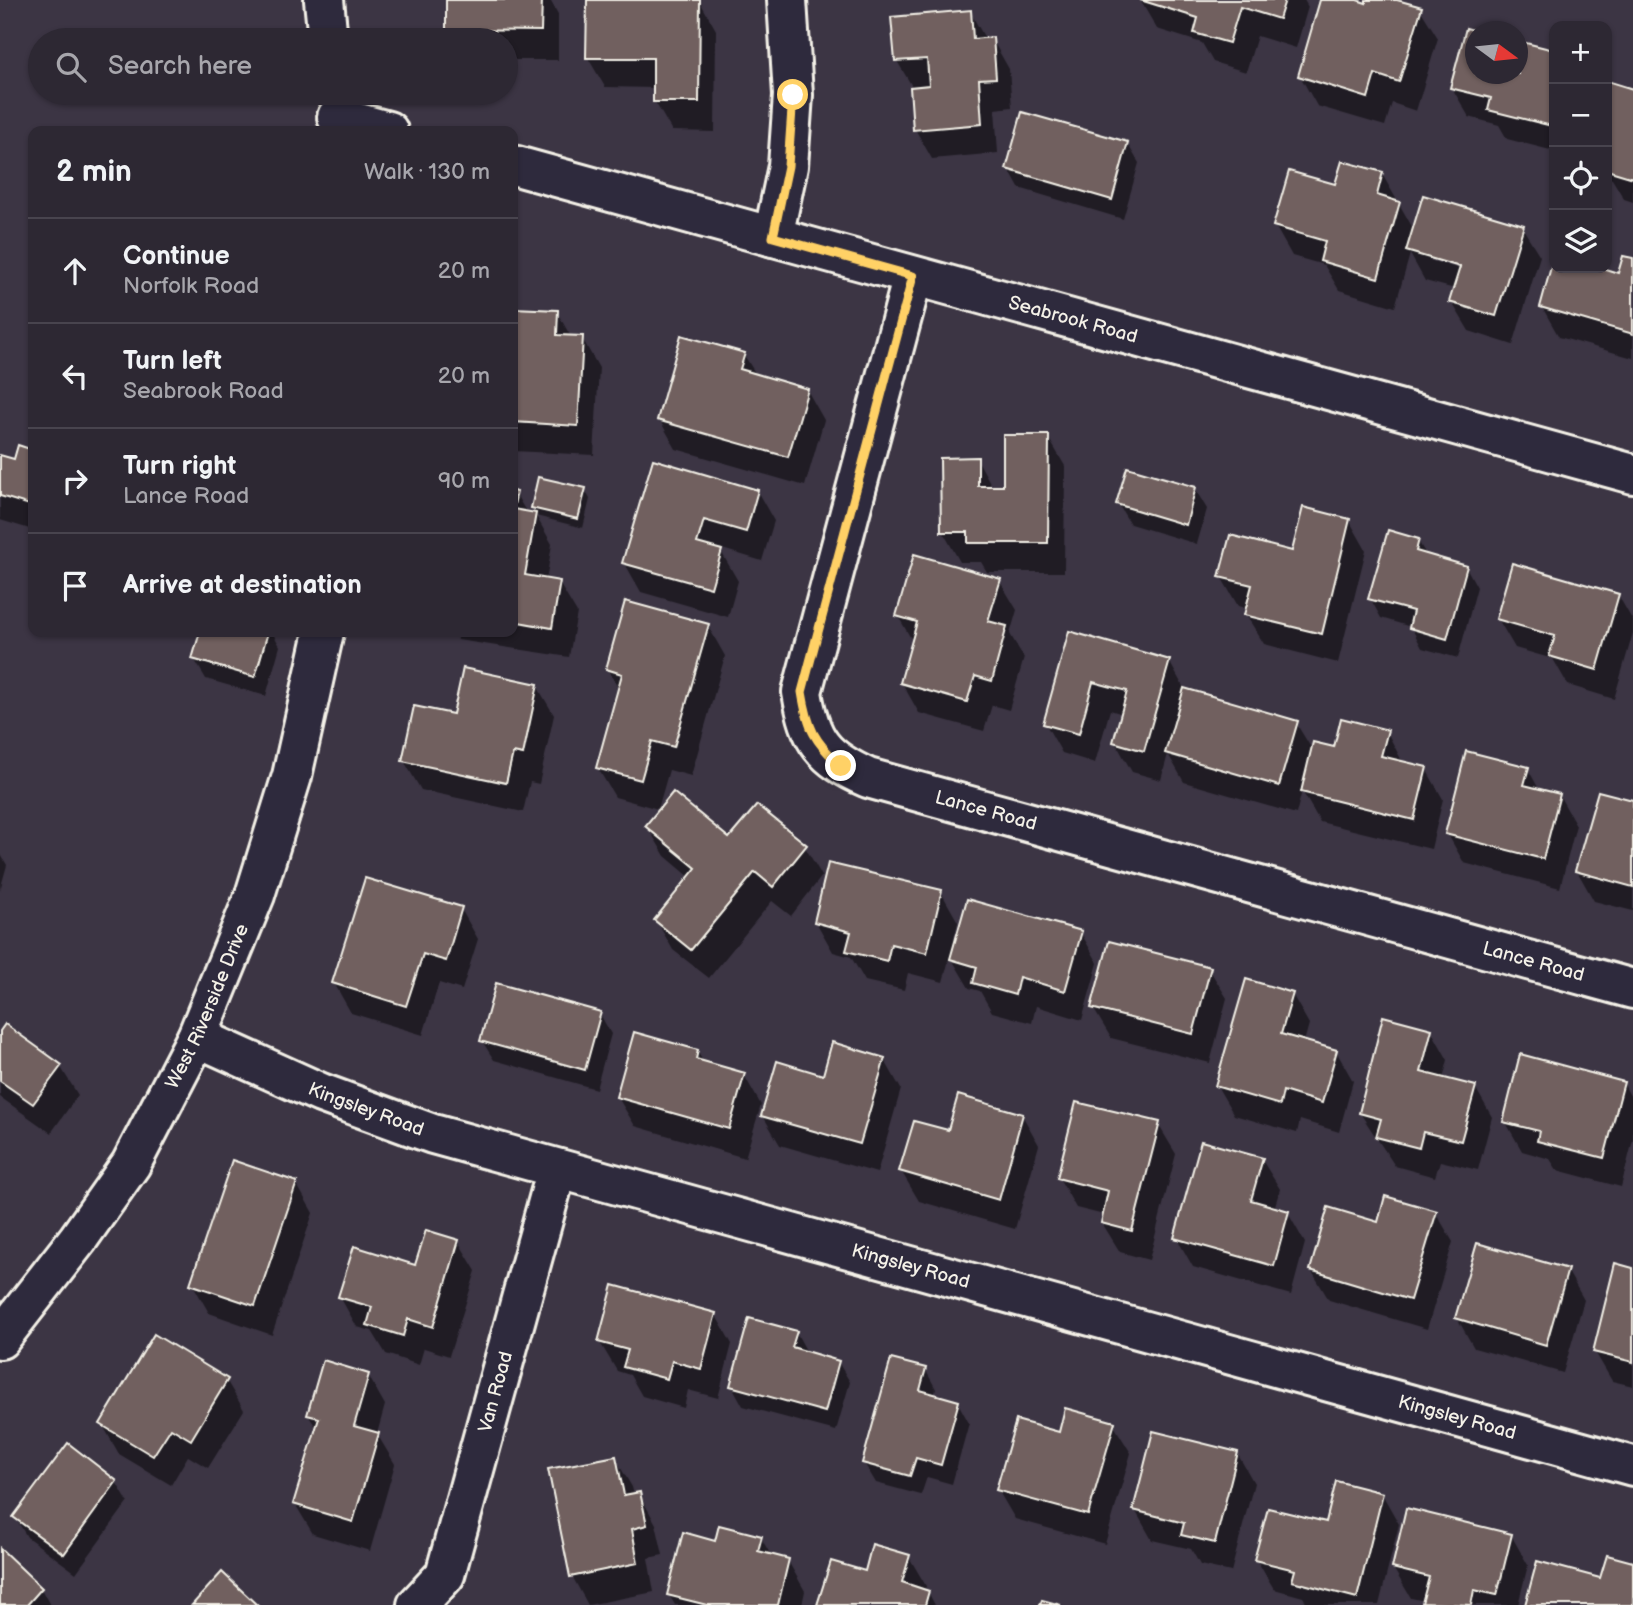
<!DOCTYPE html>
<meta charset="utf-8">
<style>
body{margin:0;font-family:"Balsamiq Sans",sans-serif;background:#39343f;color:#f1f3f6}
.controls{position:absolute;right:21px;top:21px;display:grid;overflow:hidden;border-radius:14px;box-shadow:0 2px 5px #0004}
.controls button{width:63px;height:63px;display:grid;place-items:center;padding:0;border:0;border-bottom:2px solid #48444e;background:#2d2833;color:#f1f3f6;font:35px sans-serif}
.compass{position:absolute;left:1465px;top:21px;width:63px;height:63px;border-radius:50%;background:#2d2833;box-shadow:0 2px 5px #0004;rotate:105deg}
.stop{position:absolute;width:21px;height:21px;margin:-16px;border:5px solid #ffd166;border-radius:50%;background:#fff}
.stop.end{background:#ffd166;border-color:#fff;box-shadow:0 2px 7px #0008}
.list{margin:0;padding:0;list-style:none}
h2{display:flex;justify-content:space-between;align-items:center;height:91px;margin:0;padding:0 28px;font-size:30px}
h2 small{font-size:23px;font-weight:400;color:#a7a6ac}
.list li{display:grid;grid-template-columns:46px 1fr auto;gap:21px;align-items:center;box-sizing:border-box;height:105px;padding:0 28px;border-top:2px solid #48444e}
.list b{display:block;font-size:26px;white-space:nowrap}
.list p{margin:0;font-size:23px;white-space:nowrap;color:#a7a6ac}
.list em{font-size:23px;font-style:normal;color:#a7a6ac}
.icon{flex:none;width:38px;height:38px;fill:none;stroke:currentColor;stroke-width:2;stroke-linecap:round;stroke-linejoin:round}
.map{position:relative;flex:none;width:1633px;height:1605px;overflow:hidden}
.search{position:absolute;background:#2d2833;box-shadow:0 2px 5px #0004;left:28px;top:28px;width:490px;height:77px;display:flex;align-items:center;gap:18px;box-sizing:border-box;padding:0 24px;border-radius:38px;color:#a7a6ac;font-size:26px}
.panel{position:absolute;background:#2d2833;box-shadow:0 2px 5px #0004;left:28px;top:126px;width:490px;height:511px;border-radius:14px}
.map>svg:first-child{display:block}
</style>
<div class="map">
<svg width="1633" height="1605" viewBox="0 0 1633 1605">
<rect width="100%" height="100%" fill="#3c3544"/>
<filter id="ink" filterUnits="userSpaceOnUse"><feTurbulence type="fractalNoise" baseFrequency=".0143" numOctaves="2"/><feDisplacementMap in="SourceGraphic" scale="14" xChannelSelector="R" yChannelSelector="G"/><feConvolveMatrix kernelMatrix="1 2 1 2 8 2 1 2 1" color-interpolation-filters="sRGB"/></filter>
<g filter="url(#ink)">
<g fill="#0007" fill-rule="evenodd">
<path d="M448,0H550L558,14V60H506V40H453L447,30Z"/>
<path d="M588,0H699L716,30L715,132L672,131L655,102V88L605,87L588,58Z"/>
<path d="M1140,0H1304L1308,7L1296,48L1257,36L1246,72L1213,62L1202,43L1157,29Z"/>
<path d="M1322,0H1351L1367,5L1368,0H1391L1420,9L1438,38L1416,111L1392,103L1385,126L1317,106L1300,76Z"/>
<path d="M970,12L986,40L992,39L1009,69L1012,107L995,109L998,153L932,159L915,129L913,88L897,61Z"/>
<path d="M1518,43L1554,52V151L1507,139L1499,125L1469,117L1452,88L1476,74H1518Z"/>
<path d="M1607,83L1633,91V202L1624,199L1612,179L1607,177V155L1617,159L1618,155L1607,152Z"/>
<path d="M1127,143L1139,163L1123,219L1019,188L1008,168Z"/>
<path d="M1382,174L1414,230L1522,227L1540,256L1513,345L1469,331L1451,301L1455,289L1425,281L1410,254L1395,307L1339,290L1324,265L1292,256L1275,226L1337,186ZM1429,256L1469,268L1468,271L1429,260Z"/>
<path d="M1633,260V358L1559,337L1542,307L1554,262V268H1596L1620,275Z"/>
<path d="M513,310L557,312L571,337L582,338L599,368L594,455L513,451Z"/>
<path d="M744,355L757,376L807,390L824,420L805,486L676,449L659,419Z"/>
<path d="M1048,437L1065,466L1064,572H987L981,562H960L943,532L977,459L993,488H1005Z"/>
<path d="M19,447L33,451V530L0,520V457L15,461Z"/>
<path d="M1195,489L1207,509L1197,544L1130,524L1118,504Z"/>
<path d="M585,490L590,499L583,528L536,516L552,544L546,581L559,583L577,613L569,657L458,640L453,632H513V493H515L527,513L537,515L533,508Z"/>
<path d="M757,491L774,521L762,561L719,548L738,581L728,617L641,592L624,562Z"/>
<path d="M1349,520L1366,550L1338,663L1264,644L1246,615L1248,609L1238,606L1221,577L1293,554Z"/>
<path d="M1418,541L1427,556L1466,567L1477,587L1458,658L1422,648L1411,627L1381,618L1370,598Z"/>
<path d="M999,580L1017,610L1010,634L1024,658L1009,710L992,705L984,731L919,713L902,683L913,642L898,616Z"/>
<path d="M1618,595L1633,621V633L1614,699L1568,685L1553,659L1515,648L1498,619Z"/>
<path d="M708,626L725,656L691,776L669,770L658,809L615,797L597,767L619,690L608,669Z"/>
<path d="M202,632H272L280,646L266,696L206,679L194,659Z"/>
<path d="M1071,633L1169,661L1185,690L1296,723L1313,751L1335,749L1387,732L1403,763L1426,769L1443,799L1431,849L1320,822L1302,791L1296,814L1184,782L1168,754L1161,780L1132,772L1115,742L1123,714L1110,710L1095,763L1062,753L1045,723Z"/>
<path d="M537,686L554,715L539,784L530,782L523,812L421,790L404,761L455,716Z"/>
<path d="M1528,769L1540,791L1559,795L1576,825L1560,888L1464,863L1447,833Z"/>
<path d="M1633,802V911L1594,901L1577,871Z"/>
<path d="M647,826L729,841L805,847L822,876L791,916L772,901L709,978L673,950L656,920L691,878L665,856Z"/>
<path d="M0,853L7,865L0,890Z"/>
<path d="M941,892L958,922L954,939L1081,933L1098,963L1082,1020L1036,1006L1032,1023L992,1012L980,991L969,988L950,956L943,982L908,973L904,990L865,981L851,957L833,952L816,922Z"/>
<path d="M461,909L478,939L462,990L439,983L423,1035L351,1013L334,983Z"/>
<path d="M1209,969L1227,998L1210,1063L1111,1038L1093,1008Z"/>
<path d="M1292,994L1309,1024L1304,1042L1336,1051L1353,1081L1339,1132L1300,1120L1297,1133L1234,1115L1217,1086Z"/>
<path d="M600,1014L611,1034L596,1089L494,1060L482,1041Z"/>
<path d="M1431,1030L1448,1060L1443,1079L1475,1087L1492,1117L1478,1170L1440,1161L1435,1177L1395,1166L1360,1113Z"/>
<path d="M0,1034L60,1066L78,1095L51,1133L0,1097Z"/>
<path d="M697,1051L704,1063L744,1075L761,1105L745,1158L635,1126L617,1096Z"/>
<path d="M884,1059L901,1089L877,1173L780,1145L763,1116L825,1077Z"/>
<path d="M1623,1083L1633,1101V1140L1621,1187L1557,1170L1550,1159L1522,1151L1505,1121Z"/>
<path d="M1022,1115L1039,1145L1015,1229L919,1201L901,1171L949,1132Z"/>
<path d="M1158,1124L1176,1154L1149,1260L1120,1252L1102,1223L1104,1215L1076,1208L1059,1178Z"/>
<path d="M1262,1160L1280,1189L1274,1209L1288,1213L1305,1243L1291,1295L1193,1267L1176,1237Z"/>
<path d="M296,1183L313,1213L272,1335L209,1313L192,1283Z"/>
<path d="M1436,1213L1453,1242L1427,1329L1329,1300L1311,1270L1379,1224Z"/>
<path d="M458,1241L476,1271L449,1356L424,1348L419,1365L386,1354L372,1331L357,1327L340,1297L416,1267Z"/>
<path d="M1633,1269V1386L1612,1381L1595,1352Z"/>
<path d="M1567,1270L1584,1300L1563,1373L1474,1348L1457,1318Z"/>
<path d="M715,1314L732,1344L718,1398L688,1390L684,1408L642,1396L630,1375L617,1371L599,1341Z"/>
<path d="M796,1332L808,1354L838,1362L850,1382L836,1431L743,1406L732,1386Z"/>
<path d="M925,1369L936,1389L934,1396L958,1403L969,1423L952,1484L927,1477L921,1495L876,1483L864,1463Z"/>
<path d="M368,1375L385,1405L377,1434L395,1464L370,1551L313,1534L295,1504L318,1430L308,1415Z"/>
<path d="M226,1380L244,1410L208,1468L188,1456L171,1485L119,1454L102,1424Z"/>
<path d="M1113,1424L1131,1453L1105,1544L1015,1519L998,1490L1060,1434Z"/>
<path d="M68,1446L116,1482L128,1502L76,1573L27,1537L15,1517Z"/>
<path d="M1237,1453L1254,1483L1231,1572L1200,1565L1191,1549L1152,1540L1135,1510Z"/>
<path d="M615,1458L632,1487L634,1495L639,1494L656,1524L663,1555L648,1558L654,1592L588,1605L572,1576Z"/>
<path d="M1382,1494L1399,1524L1379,1605H1308L1303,1597L1274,1589L1256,1559Z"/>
<path d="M1511,1535L1528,1565L1518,1605H1425V1601L1411,1598L1393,1568Z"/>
<path d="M761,1538L772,1557L788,1561L805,1591L802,1605H675L669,1595L716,1543Z"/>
<path d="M0,1551L41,1589L50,1605H0Z"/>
<path d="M909,1557L926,1586L925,1591L928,1592L935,1605H819L866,1573Z"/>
</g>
<g fill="#71615e" stroke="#f4f1e8" stroke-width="2">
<path d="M446,0H542L541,31L446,30Z"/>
<path d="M587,0H700L699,102H653V58H586Z"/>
<path d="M1140,0H1285L1279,19L1240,7L1229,43L1194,33L1198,18Z"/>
<path d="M1320,0H1357L1366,3V0H1397L1422,7L1399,82L1375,74L1368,98L1298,76Z"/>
<path d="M971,10L973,39L993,37L996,78L979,79L982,124L913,130L910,87L929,85L927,59L895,61L891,17Z"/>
<path d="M1466,28L1481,32H1476V74H1518V41L1554,50V118L1552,126L1488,110L1491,98L1450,88Z"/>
<path d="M1607,81L1633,89V178L1607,170L1609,154H1607Z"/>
<path d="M1022,112L1128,142L1112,200L1006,169Z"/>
<path d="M1342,161L1383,172L1377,195L1400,202L1378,278L1320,261L1325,241L1273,226L1289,171L1335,184Z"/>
<path d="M1423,195L1524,225L1496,316L1449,302L1460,267L1406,251Z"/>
<path d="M1554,256V268H1602L1618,273L1623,256L1633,258V334L1540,307Z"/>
<path d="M513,308L558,310L557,335L583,336L578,426L513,422Z"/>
<path d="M681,335L745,353L740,369L808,389L788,457L657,420Z"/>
<path d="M1003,435H1049L1048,543H968V532H941L940,458L978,457V486H1003Z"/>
<path d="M18,445L33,450V506L0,496V455L14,459Z"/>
<path d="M653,459L758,490L746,532L704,520L697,543L722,550L711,588L622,563Z"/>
<path d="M1127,467L1196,487L1186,525L1116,504Z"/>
<path d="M538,477L586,488L578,519L531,508Z"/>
<path d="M513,491L517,492L513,509L536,513L525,575L560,581L552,628L513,621V624Z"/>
<path d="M1303,507L1350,519L1322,634L1244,615L1252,585L1219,577L1230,535L1292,551Z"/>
<path d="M1388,530L1419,539L1416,551L1467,566L1447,639L1409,628L1413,611L1368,599Z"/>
<path d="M914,554L1001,579L988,621L1007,626L992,681L975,676L967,702L900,683L917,622L896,616Z"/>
<path d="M1512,563L1619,594L1597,670L1549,656L1555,636L1496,619Z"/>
<path d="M625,601L709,624L674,747L652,741L641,780L596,768L622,674L606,669Z"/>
<path d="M1069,631L1170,660L1144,751L1113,742L1127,691L1093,682L1079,734L1043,724Z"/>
<path d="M200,632H268L255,677L192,659Z"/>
<path d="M463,668L538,684L523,755L513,753L506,783L402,761L414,706L453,714Z"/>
<path d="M1184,688L1298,721L1279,786L1165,753Z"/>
<path d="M1341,718L1388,730L1381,756L1427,767L1414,820L1301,792L1313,742L1334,747Z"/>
<path d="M1466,751L1529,767L1524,785L1560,794L1543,859L1445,834Z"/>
<path d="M1598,791L1633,800V887L1575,871Z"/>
<path d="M673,792L729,838L757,805L807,845L773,887L755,872L691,950L654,920L696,868L645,826Z"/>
<path d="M828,863L942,890L927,953L891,944L887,961L846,951L851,932L814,922Z"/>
<path d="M365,878L462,907L446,961L423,954L406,1006L332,983Z"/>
<path d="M967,899L1082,931L1065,991L1019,977L1015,995L973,983L977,967L950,959Z"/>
<path d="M1109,941L1211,967L1193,1034L1091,1008Z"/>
<path d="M1246,979L1293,993L1281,1034L1337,1050L1322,1103L1283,1091L1280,1105L1215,1086Z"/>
<path d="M496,983L601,1012L585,1070L480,1041Z"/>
<path d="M1383,1016L1432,1029L1421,1072L1476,1086L1461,1141L1423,1132L1419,1148L1376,1137L1381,1119L1359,1113Z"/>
<path d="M5,1024L62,1065L33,1104L0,1081V1031Z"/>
<path d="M634,1032L698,1050L696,1059L745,1073L729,1129L616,1097Z"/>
<path d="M832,1042L885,1058L860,1144L761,1116L777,1061L823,1075Z"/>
<path d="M1520,1054L1624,1082L1604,1158L1537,1141L1539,1131L1503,1122Z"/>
<path d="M958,1095L1023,1114L999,1200L899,1171L914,1121L948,1130Z"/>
<path d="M1076,1102L1160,1122L1132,1231L1101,1223L1108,1191L1057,1178Z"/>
<path d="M1201,1141L1263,1158L1251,1200L1289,1211L1274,1266L1174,1238Z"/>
<path d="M232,1160L297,1182L255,1306L190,1284Z"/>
<path d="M1385,1196L1437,1211L1410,1300L1310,1270L1328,1207L1378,1222Z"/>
<path d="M426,1230L459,1240L433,1327L408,1319L403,1336L367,1325L372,1307L338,1297L354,1246L415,1265Z"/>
<path d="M1477,1243L1568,1269L1546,1345L1455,1318Z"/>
<path d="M1615,1263L1633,1268V1362L1593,1352Z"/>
<path d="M613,1285L716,1313L701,1369L672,1361L667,1379L623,1367L628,1350L598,1342Z"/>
<path d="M749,1318L797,1331L792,1347L839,1361L825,1412L730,1386Z"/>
<path d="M154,1334L228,1379L191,1440L171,1428L153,1456L100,1424Z"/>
<path d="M891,1359L926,1368L920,1390L959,1401L941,1465L916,1458L910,1476L862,1463Z"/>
<path d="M323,1360L369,1374L354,1426L379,1433L353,1522L293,1504L319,1418L307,1415Z"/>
<path d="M1065,1408L1115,1422L1088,1515L996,1490L1016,1420L1059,1432Z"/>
<path d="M1153,1431L1238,1452L1215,1543L1181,1535L1184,1523L1133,1510Z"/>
<path d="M68,1443L117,1481L64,1554L13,1517Z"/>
<path d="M616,1456L624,1495L640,1492L647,1525L632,1529L638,1563L570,1577L548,1469Z"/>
<path d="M1336,1481L1383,1493L1357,1598L1292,1581L1295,1570L1254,1560L1268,1508L1326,1522Z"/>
<path d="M1406,1508L1512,1534L1497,1595L1474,1590L1471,1605L1422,1603L1429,1577L1392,1568Z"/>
<path d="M719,1525L762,1536L758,1551L789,1559L778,1605H707L667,1595L683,1532L715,1541Z"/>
<path d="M872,1544L910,1555L902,1582L929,1591L925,1605H817L831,1561L865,1571Z"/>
<path d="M0,1548L42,1588L27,1605H0Z"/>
<path d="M1607,1555L1633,1562V1605H1525L1537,1561L1600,1578Z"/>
<path d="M222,1572L257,1605H192Z"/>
<path d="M1042,1600L1061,1605H1040Z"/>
</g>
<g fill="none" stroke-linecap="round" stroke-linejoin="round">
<g stroke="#f4f1e8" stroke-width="44">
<g id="minor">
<path d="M324,0L328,40"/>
<path d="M337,117L388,131"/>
<path id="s1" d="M513,165L1633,474"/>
<path d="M773,237L788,166L793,95L787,0"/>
<path id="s2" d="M913,276L802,692C810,741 823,758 868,778L1633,989"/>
<path id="s3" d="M197,1037L321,1093L433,1134L1633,1466"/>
<path id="s4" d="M0,1339L78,1239L131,1164L197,1037L255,895L292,776L324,632"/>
<path id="s5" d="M417,1605L445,1575L557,1169"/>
</g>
</g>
<use href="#minor" stroke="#2f2a3d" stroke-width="38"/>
</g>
</g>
<g fill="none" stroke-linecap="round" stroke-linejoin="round" filter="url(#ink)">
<path stroke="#ffd166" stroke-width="9" d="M793,95L788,166L773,237L913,276L802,692C808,729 814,741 841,766"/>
</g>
<g text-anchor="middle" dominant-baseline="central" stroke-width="7" stroke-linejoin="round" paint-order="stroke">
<g font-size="19" fill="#f4f1e8" stroke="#2f2a3d">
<text stroke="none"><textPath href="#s1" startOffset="581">Seabrook Road</textPath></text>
<text stroke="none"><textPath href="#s2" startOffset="668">Lance Road</textPath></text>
<text stroke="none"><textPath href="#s2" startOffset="1236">Lance Road</textPath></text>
<text stroke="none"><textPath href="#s4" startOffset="394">West Riverside Drive</textPath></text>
<text stroke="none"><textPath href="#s3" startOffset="184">Kingsley Road</textPath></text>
<text stroke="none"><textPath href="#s3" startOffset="751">Kingsley Road</textPath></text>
<text stroke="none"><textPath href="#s5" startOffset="231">Van Road</textPath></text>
<text stroke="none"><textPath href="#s3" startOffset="1318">Kingsley Road</textPath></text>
</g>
</g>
</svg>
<div class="controls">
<button>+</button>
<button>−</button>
<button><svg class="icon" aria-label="locate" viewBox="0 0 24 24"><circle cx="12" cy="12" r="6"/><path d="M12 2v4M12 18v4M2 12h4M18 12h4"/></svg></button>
<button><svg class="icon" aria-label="layers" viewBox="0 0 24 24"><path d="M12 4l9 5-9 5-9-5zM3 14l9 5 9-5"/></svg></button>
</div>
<svg class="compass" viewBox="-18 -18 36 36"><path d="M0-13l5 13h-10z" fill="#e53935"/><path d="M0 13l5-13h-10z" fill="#a7a6ac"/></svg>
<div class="stop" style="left:793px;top:95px"></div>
<div class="stop end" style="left:841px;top:766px"></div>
<div class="search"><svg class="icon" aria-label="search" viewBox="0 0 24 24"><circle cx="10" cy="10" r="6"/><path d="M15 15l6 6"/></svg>Search here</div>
<section class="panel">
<h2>2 min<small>Walk · 130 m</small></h2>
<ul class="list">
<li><svg class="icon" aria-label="ahead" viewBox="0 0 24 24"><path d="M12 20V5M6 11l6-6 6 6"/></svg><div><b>Continue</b><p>Norfolk Road</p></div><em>20 m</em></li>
<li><svg class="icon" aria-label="left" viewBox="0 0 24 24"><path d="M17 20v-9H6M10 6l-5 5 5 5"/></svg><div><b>Turn left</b><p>Seabrook Road</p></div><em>20 m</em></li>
<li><svg class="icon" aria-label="right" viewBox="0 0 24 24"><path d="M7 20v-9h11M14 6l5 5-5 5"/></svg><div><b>Turn right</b><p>Lance Road</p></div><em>90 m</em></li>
<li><svg class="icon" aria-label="arrive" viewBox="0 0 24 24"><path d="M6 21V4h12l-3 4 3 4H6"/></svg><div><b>Arrive at destination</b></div></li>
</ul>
</section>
</div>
